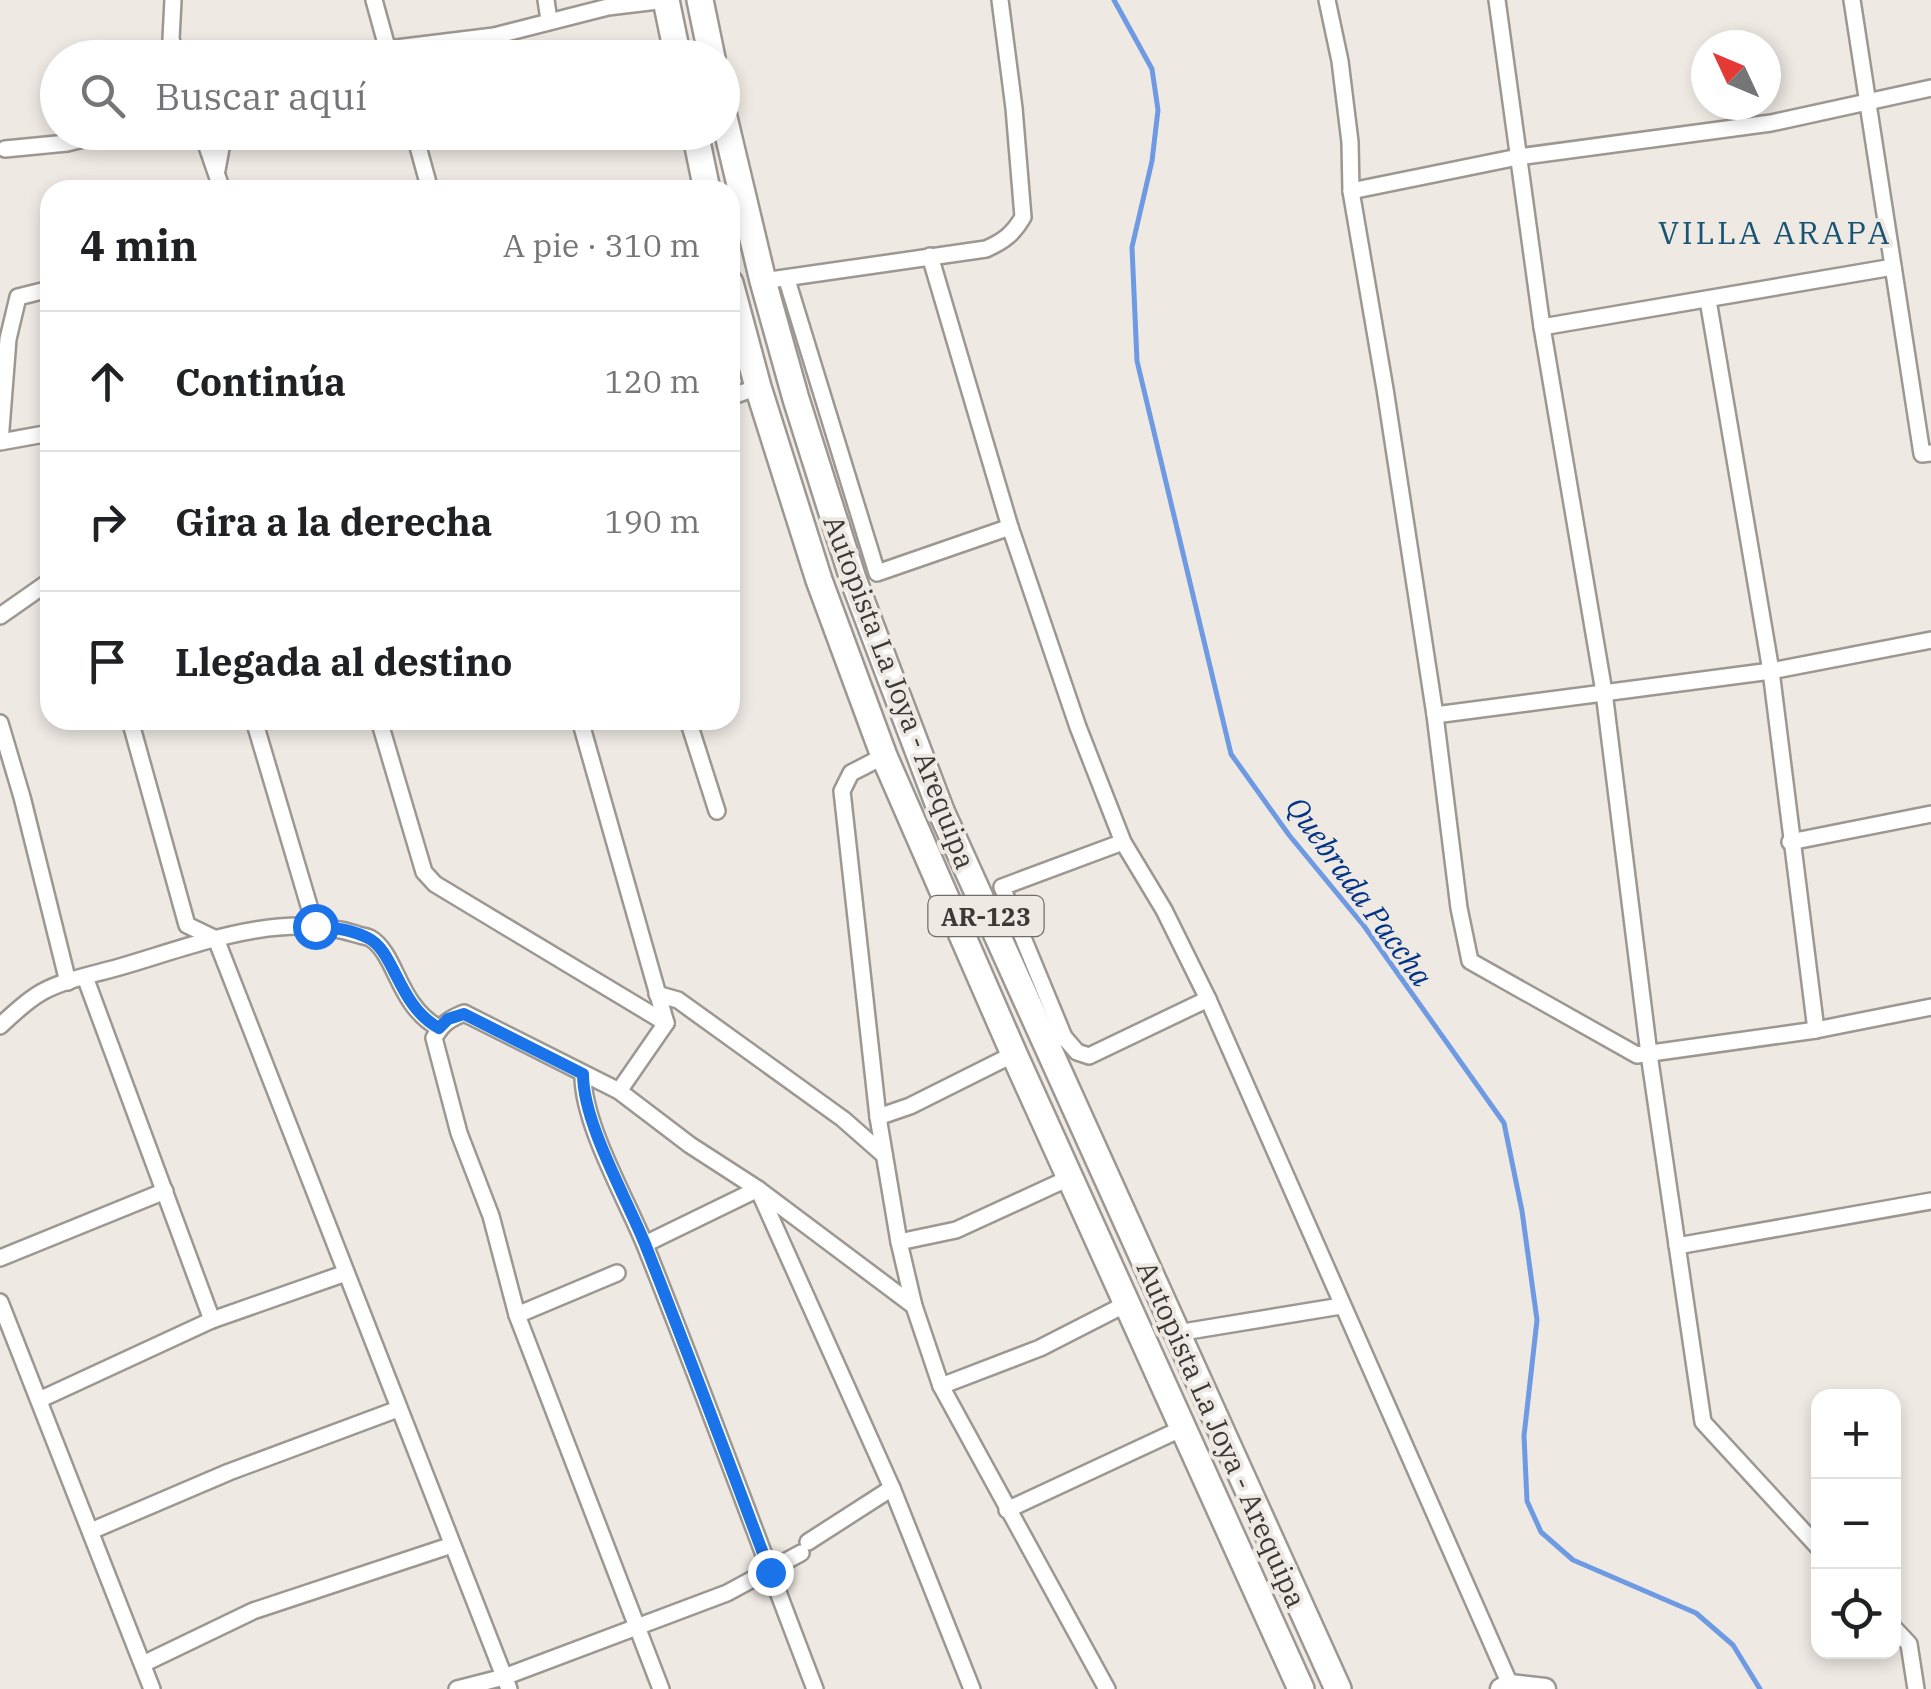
<!DOCTYPE html>
<html lang="es">
<meta charset="utf-8">
<style>
body{margin:0;font-family:"IBM Plex Serif",serif;background:#f6f6f6;color:#202124}
.controls{position:absolute;right:30px;bottom:30px;display:grid;overflow:hidden;border-radius:20px;box-shadow:0 5px 15px #0003}
.controls button{width:90px;height:90px;display:grid;place-items:center;padding:0;border:0;border-bottom:2px solid #e0e0e0;background:#fff;color:#202124;font:50px sans-serif}
.compass{position:absolute;left:1691px;top:30px;width:90px;height:90px;border-radius:50%;background:#fff;box-shadow:0 5px 15px #0003;rotate:314deg}
.stop{position:absolute;width:30px;height:30px;margin:-22px;border:8px solid #1a73e8;border-radius:50%;background:#fff}
.stop.end{background:#1a73e8;border-color:#fff;box-shadow:0 2px 10px #0008}
.list{margin:0;padding:0;list-style:none}
h2{display:flex;justify-content:space-between;align-items:center;height:130px;margin:0;padding:0 40px;font-size:42px}
h2 small{font-size:32px;font-weight:400;color:#757577}
.list li{display:grid;grid-template-columns:65px 1fr auto;gap:30px;align-items:center;box-sizing:border-box;height:140px;padding:0 40px;border-top:2px solid #e0e0e0}
.list b{display:block;font-size:38px;white-space:nowrap}
.list em{font-size:32px;font-style:normal;color:#757577}
.icon{flex:none;width:55px;height:55px;fill:none;stroke:currentColor;stroke-width:2;stroke-linecap:round;stroke-linejoin:round}
.map{position:relative;flex:none;width:1931px;height:1689px;overflow:hidden}
.search{position:absolute;background:#fff;box-shadow:0 5px 15px #0003;left:40px;top:40px;width:700px;height:110px;display:flex;align-items:center;gap:25px;box-sizing:border-box;padding:0 35px;border-radius:55px;color:#757577;font-size:38px}
.panel{position:absolute;background:#fff;box-shadow:0 5px 15px #0003;left:40px;top:180px;width:700px;height:550px;border-radius:30px}
.map>svg:first-child{display:block}
</style>
<div class="map">
<svg width="1931" height="1689" viewBox="0 0 1931 1689">
<rect width="100%" height="100%" fill="#eee9e3"/>
<g fill="none" stroke-linecap="round" stroke-linejoin="round">
<path stroke="#6e9ae3" stroke-width="5" d="M1114,0L1152,69L1158,110L1152,161L1132,247L1137,361L1231,754L1289,835L1364,926L1504,1123L1522,1211L1537,1320L1524,1436L1527,1501L1541,1532L1573,1560L1696,1613L1733,1645L1760,1689"/>
<g stroke="#9c9791" stroke-width="20">
<g id="minor">
<path d="M173,0L171,39L177,58"/>
<path d="M374,0L390,58"/>
<path d="M546,0L549,20"/>
<path d="M1327,0L1340,61L1350,142L1351,191L1385,389L1435,715L1459,908L1470,961L1637,1055L1816,1030L1931,1007"/>
<path d="M1497,0L1542,327L1604,692L1649,1054L1703,1422L1818,1547"/>
<path d="M1852,0L1922,454L1931,453"/>
<path d="M359,58L388,49L494,36L608,7L666,0"/>
<path d="M202,132L222,190"/>
<path d="M414,132L430,190"/>
<path d="M5,149L67,143L112,132"/>
<path d="M217,170L222,143L228,132"/>
<path d="M1351,191L1518,157L1771,123L1931,88"/>
<path d="M930,256L1010,527L1078,727L1123,842L1164,910L1208,999L1512,1689"/>
<path d="M787,280L877,573L1010,527"/>
<path d="M763,281L986,249C1004,241 1013,234 1023,217L1014,108L1000,0"/>
<path d="M50,289L18,297L8,339L0,442L50,433"/>
<path d="M1708,300L1771,671L1816,1030"/>
<path d="M1542,327L1893,267"/>
<path d="M730,397L758,387"/>
<path d="M0,616L50,581"/>
<path d="M1435,715L1771,671L1931,640"/>
<path d="M130,720L187,925L216,939L509,1689"/>
<path d="M254,720L315,926"/>
<path d="M379,720L424,872L435,884L666,1023"/>
<path d="M580,720L666,1023"/>
<path d="M688,720L717,811"/>
<path d="M0,723L22,797L68,982"/>
<path d="M884,756L851,773L842,791L878,1117L899,1242L914,1306L941,1386L1107,1689"/>
<path d="M1790,842L1931,814"/>
<path d="M85,977L212,1320"/>
<path d="M657,994L678,1000L843,1119L884,1155"/>
<path d="M0,1026C13,1014 26,1001 42,992C66,979 96,974 123,966C195,945 281,910 356,934C357,935 369,937 370,938C397,954 397,1005 439,1028"/>
<path d="M1064,1037L1002,887L1123,842"/>
<path d="M1058,1039L1064,1037L1077,1052L1089,1056L1208,999"/>
<path d="M583,1074C582,1123 626,1198 645,1245C704,1392 758,1541 815,1689"/>
<path d="M619,1091L666,1023"/>
<path d="M878,1117L910,1106L1014,1054"/>
<path d="M899,1242L956,1230L1069,1178"/>
<path d="M645,1244L758,1189L892,1488L972,1689"/>
<path d="M1677,1246L1931,1201"/>
<path d="M0,1258L165,1191"/>
<path d="M0,1302L152,1689"/>
<path d="M517,1315L617,1273"/>
<path d="M1177,1333L1341,1306"/>
<path d="M941,1386L1040,1348L1128,1303"/>
<path d="M39,1400L212,1320L346,1273"/>
<path d="M1007,1510L1183,1428"/>
<path d="M91,1531L229,1472L398,1409"/>
<path d="M808,1542L892,1488"/>
<path d="M1894,1628L1909,1644L1916,1689"/>
<path d="M143,1664L253,1611L452,1545"/>
<path d="M457,1689L504,1677L727,1593L801,1553"/>
<path d="M661,1689L517,1315L491,1216L459,1133L434,1038C442,1024 449,1019 464,1013L619,1091L690,1145L758,1189L914,1306"/>
</g>
</g>
<g stroke="#9c9791" stroke-width="25">
<path id="tertiary" d="M1501,1689L1510,1685L1545,1689"/>
</g>
<g stroke="#9c9791" stroke-width="30">
<g id="primary">
<path d="M666,0L678,58"/>
<path d="M700,0L712,58"/>
<path d="M722,109L763,281L796,399L853,579L941,811L1338,1689"/>
<path d="M695,132L707,190"/>
<path d="M730,283L758,387L819,580L884,756L1014,1054L1301,1689"/>
</g>
</g>
<use href="#minor" stroke="#fff" stroke-width="15"/>
<use href="#tertiary" stroke="#fff" stroke-width="20"/>
<use href="#primary" stroke="#fff" stroke-width="25"/>
</g>
<g fill="none" stroke-linecap="round" stroke-linejoin="round">
<path stroke="#1a73e8" stroke-width="12" d="M315,926C333,927 352,930 368,938C395,951 398,1006 439,1028L448,1019L464,1014L583,1074C583,1123 626,1197 645,1244C688,1353 729,1462 770,1572"/>
</g>
<g text-anchor="middle" dominant-baseline="central" stroke-width="8" stroke-linejoin="round" paint-order="stroke">
<rect fill="#eee9e3" stroke="#716e6a" stroke-width="2.5" x="928.5" y="896" width="115" height="40" rx="8"/>
<g font-size="25" font-weight="bold" fill="#3b3936">
<text x="986" y="916">AR-123</text>
</g>
<g font-size="28" fill="#3b3936" stroke="#eee9e3">
<text transform="translate(900 692) rotate(69)">Autopista La Joya - Arequipa</text>
<text transform="translate(1222 1434) rotate(66)">Autopista La Joya - Arequipa</text>
</g>
<g font-size="30" font-style="italic" fill="#003387" stroke="#eee9e3">
<text transform="translate(1360 891) rotate(54)">Quebrada Paccha</text>
</g>
<g font-size="32" letter-spacing="2.5" fill="#175474" stroke="#eee9e3">
<text x="1775" y="232">VILLA ARAPA</text>
</g>
</g>
</svg>
<div class="controls">
<button>+</button>
<button>−</button>
<button><svg class="icon" aria-label="locate" viewBox="0 0 24 24"><circle cx="12" cy="12" r="6"/><path d="M12 2v4M12 18v4M2 12h4M18 12h4"/></svg></button>
</div>
<svg class="compass" viewBox="-18 -18 36 36"><path d="M0-13l5 13h-10z" fill="#e53935"/><path d="M0 13l5-13h-10z" fill="#757577"/></svg>
<div class="stop" style="left:315px;top:926px"></div>
<div class="stop end" style="left:770px;top:1572px"></div>
<div class="search"><svg class="icon" aria-label="search" viewBox="0 0 24 24"><circle cx="10" cy="10" r="6"/><path d="M15 15l6 6"/></svg>Buscar aquí</div>
<section class="panel">
<h2>4 min<small>A pie · 310 m</small></h2>
<ul class="list">
<li><svg class="icon" aria-label="ahead" viewBox="0 0 24 24"><path d="M12 20V5M6 11l6-6 6 6"/></svg><div><b>Continúa</b></div><em>120 m</em></li>
<li><svg class="icon" aria-label="right" viewBox="0 0 24 24"><path d="M7 20v-9h11M14 6l5 5-5 5"/></svg><div><b>Gira a la derecha</b></div><em>190 m</em></li>
<li><svg class="icon" aria-label="arrive" viewBox="0 0 24 24"><path d="M6 21V4h12l-3 4 3 4H6"/></svg><div><b>Llegada al destino</b></div></li>
</ul>
</section>
</div>
